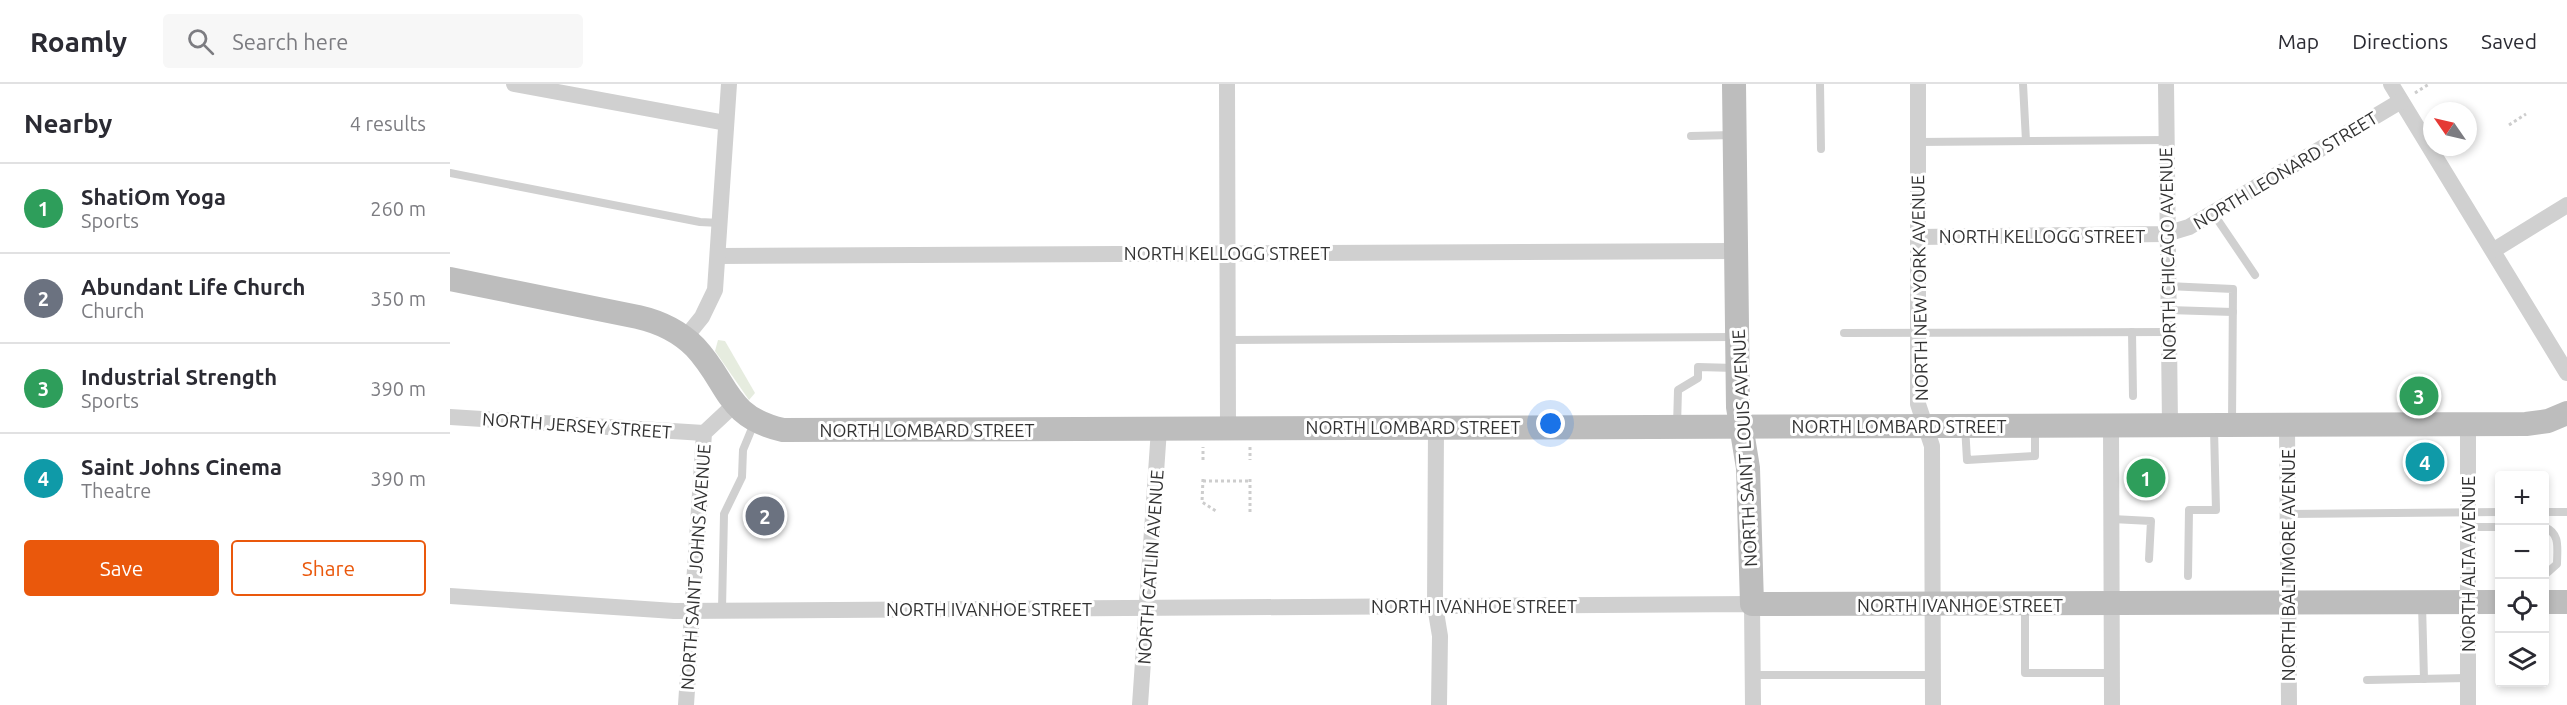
<!DOCTYPE html>
<meta charset="utf-8">
<style>
body{margin:0;font-family:Ubuntu,sans-serif;background:#f7f7f7;color:#2b2b33}
.controls{position:absolute;right:18px;bottom:18px;display:grid;overflow:hidden;border-radius:6px;box-shadow:0 3px 9px #0003}
.controls button{width:54px;height:54px;display:grid;place-items:center;padding:0;border:0;border-bottom:2px solid #e1e1e2;background:#fff;color:#2b2b33;font:30px sans-serif}
.compass{position:absolute;left:1973px;top:18px;width:54px;height:54px;border-radius:50%;background:#fff;box-shadow:0 3px 9px #0003;rotate:304deg}
.you{position:absolute;left:1101px;top:340px;width:21px;height:21px;margin:-15px;border:4px solid #fff;border-radius:50%;background:#1a73e8;box-shadow:0 0 0 9px #1a73e833}
.badge{display:grid;place-items:center;width:39px;height:39px;border-radius:50%;background:#ea580c;color:#fff;font-size:20px;font-weight:700}
.pin{position:absolute;translate:-50% -50%;border:3px solid #fff;box-shadow:0 2px 6px #0006}
.list{margin:0;padding:0;list-style:none}
h2{display:flex;justify-content:space-between;align-items:center;height:78px;margin:0;padding:0 24px;font-size:26px}
h2 small{font-size:20px;font-weight:400;color:#7c7c81}
.list li{display:grid;grid-template-columns:39px 1fr auto;gap:18px;align-items:center;box-sizing:border-box;height:90px;padding:0 24px;border-top:2px solid #e1e1e2}
.list b{display:block;font-size:22px;white-space:nowrap}
.list p{margin:0;font-size:20px;white-space:nowrap;color:#7c7c81}
.list em{font-size:20px;font-style:normal;color:#7c7c81}
.actions{display:flex;gap:12px;padding:18px 24px}
.actions a{flex:1;padding:14px 0;border:2px solid #ea580c;border-radius:6px;text-align:center;font-size:21px;color:#ea580c}
.actions .main{background:#ea580c;color:#fff}
.icon{flex:none;width:33px;height:33px;fill:none;stroke:currentColor;stroke-width:2;stroke-linecap:round;stroke-linejoin:round}
.map{position:relative;flex:none;width:2117px;height:621px;overflow:hidden}
header{display:flex;align-items:center;gap:36px;box-sizing:border-box;height:84px;padding:0 30px;background:#fff;border-bottom:2px solid #e1e1e2}
header strong{font-size:28px}
nav{display:flex;gap:33px;margin-inline-start:auto;font-size:21px}
.search{width:420px;height:54px;background:#f7f7f7;display:flex;align-items:center;gap:15px;box-sizing:border-box;padding:0 21px;border-radius:6px;color:#7c7c81;font-size:22px}
main{display:flex}
aside{flex:1;background:#fff}
.map>svg:first-child{display:block}
</style>
<header>
<strong>Roamly</strong>
<div class="search"><svg class="icon" aria-label="search" viewBox="0 0 24 24"><circle cx="10" cy="10" r="6"/><path d="M15 15l6 6"/></svg>Search here</div>
<nav><a>Map</a><a>Directions</a><a>Saved</a></nav>
</header>
<main>
<aside>
<h2>Nearby<small>4 results</small></h2>
<ul class="list">
<li><span class="badge" style="background:#2e9e5b">1</span><div><b>ShatiOm Yoga</b><p>Sports</p></div><em>260 m</em></li>
<li><span class="badge" style="background:#6b7280">2</span><div><b>Abundant Life Church</b><p>Church</p></div><em>350 m</em></li>
<li><span class="badge" style="background:#2e9e5b">3</span><div><b>Industrial Strength</b><p>Sports</p></div><em>390 m</em></li>
<li><span class="badge" style="background:#0f9aa8">4</span><div><b>Saint Johns Cinema</b><p>Theatre</p></div><em>390 m</em></li>
</ul>
<div class="actions"><a class="main">Save</a><a>Share</a></div>
</aside>
<div class="map">
<svg width="2117" height="621" viewBox="0 0 2117 621">
<rect width="100%" height="100%" fill="#fff"/>
<path fill="#e6ecdf" d="M268,256L275,257L305,309L299,316L265,267Z"/>
<g fill="none" stroke-linecap="round" stroke-linejoin="round">
<g stroke="#cdcdcd" stroke-width="3" stroke-dasharray="3 3" stroke-linecap="butt">
<path d="M1965,9L1979,0"/>
<path d="M2059,41L2076,30"/>
<path d="M800,363V376"/>
<path d="M753,376V363"/>
<path d="M753,395L752,418L766,427"/>
<path d="M800,395V428"/>
<path d="M753,397H799"/>
</g>
<g stroke="#d0d0d0" stroke-width="8">
<path d="M1370,0L1371,65"/>
<path d="M1573,0L1576,57"/>
<path d="M1241,52L1283,51"/>
<path d="M1468,58L1716,56"/>
<path d="M0,89L250,138L270,139"/>
<path d="M1763,129L1805,191"/>
<path d="M1717,202L1783,205L1782,338"/>
<path d="M1718,226L1783,228"/>
<path d="M1682,248L1683,312"/>
<path d="M1394,249L1718,248"/>
<path d="M778,256L1285,253"/>
<path d="M1227,342L1228,306L1248,294V283L1285,284"/>
<path d="M1515,342L1517,376L1585,372V343"/>
<path d="M2094,428H2117"/>
<path d="M1838,430L2050,428"/>
<path d="M1662,435L1701,437L1699,475"/>
<path d="M2018,443H2050"/>
<path d="M2094,443C2111,449 2107,465 2107,480L2098,488"/>
<path d="M1738,492L1739,426H1766L1764,345"/>
<path d="M1972,520L1974,595"/>
<path d="M1575,521V589H1663"/>
<path d="M272,525L274,430L292,393L293,366L305,337"/>
<path d="M1302,591H1483"/>
<path d="M1917,596L2018,594"/>
</g>
<g stroke="#d0d0d0" stroke-width="16">
<path d="M64,0L276,39"/>
<path d="M777,0L778,344"/>
<path d="M1468,0V320L1482,362L1483,621"/>
<path d="M1716,0L1720,341"/>
<path d="M1941,0L2117,289"/>
<path d="M1468,153L1716,150L1739,143L1951,17"/>
<path d="M2044,166L2117,121"/>
<path d="M268,172L1286,167"/>
<path d="M235,254L252,233L265,206L279,0"/>
<path d="M0,333L254,349"/>
<path d="M1837,341L1839,621"/>
<path d="M1661,342L1662,621"/>
<path d="M986,343L985,522L990,552L989,621"/>
<path d="M0,512L224,527L1302,520L1303,621"/>
<path d="M236,621L254,349L284,321"/>
<path d="M690,621L709,345"/>
<path d="M2018,621V339"/>
</g>
<g stroke="#bdbdbd" stroke-width="24">
<path d="M1284,0L1288,323L1298,384L1302,520L2050,518"/>
<path d="M0,195L188,233C210,238 229,247 245,263C279,299 275,333 333,346L2076,340L2098,337L2117,329"/>
<path d="M2094,518H2117"/>
</g>
</g>
<g text-anchor="middle" dominant-baseline="central" stroke-width="6" stroke-linejoin="round" paint-order="stroke">
<g font-size="18" fill="#333" stroke="#fff">
<text transform="translate(1835 86) rotate(-31)">NORTH LEONARD STREET</text>
<text x="1592" y="152">NORTH KELLOGG STREET</text>
<text x="777" y="169">NORTH KELLOGG STREET</text>
<text transform="translate(1717 170) rotate(-91)">NORTH CHICAGO AVENUE</text>
<text transform="translate(1469 204) rotate(-91)">NORTH NEW YORK AVENUE</text>
<text transform="translate(127 341) rotate(4)">NORTH JERSEY STREET</text>
<text x="1449" y="342">NORTH LOMBARD STREET</text>
<text x="963" y="343">NORTH LOMBARD STREET</text>
<text x="477" y="346">NORTH LOMBARD STREET</text>
<text transform="translate(1294 364) rotate(-93)">NORTH SAINT LOUIS AVENUE</text>
<text transform="translate(2018 480) rotate(-90)">NORTH ALTA AVENUE</text>
<text transform="translate(1838 481) rotate(-90)">NORTH BALTIMORE AVENUE</text>
<text transform="translate(245 483) rotate(-86)">NORTH SAINT JOHNS AVENUE</text>
<text transform="translate(700 483) rotate(-86)">NORTH CATLIN AVENUE</text>
<text x="1510" y="521">NORTH IVANHOE STREET</text>
<text x="1024" y="522">NORTH IVANHOE STREET</text>
<text x="539" y="525">NORTH IVANHOE STREET</text>
</g>
</g>
</svg>
<div class="controls">
<button>+</button>
<button>−</button>
<button><svg class="icon" aria-label="locate" viewBox="0 0 24 24"><circle cx="12" cy="12" r="6"/><path d="M12 2v4M12 18v4M2 12h4M18 12h4"/></svg></button>
<button><svg class="icon" aria-label="layers" viewBox="0 0 24 24"><path d="M12 4l9 5-9 5-9-5zM3 14l9 5 9-5"/></svg></button>
</div>
<svg class="compass" viewBox="-18 -18 36 36"><path d="M0-13l5 13h-10z" fill="#e53935"/><path d="M0 13l5-13h-10z" fill="#7c7c81"/></svg>
<div class="you"></div>
<div class="pin badge" style="left:1696px;top:394px;background:#2e9e5b">1</div>
<div class="pin badge" style="left:315px;top:432px;background:#6b7280">2</div>
<div class="pin badge" style="left:1969px;top:312px;background:#2e9e5b">3</div>
<div class="pin badge" style="left:1975px;top:378px;background:#0f9aa8">4</div>
</div>
</main>
